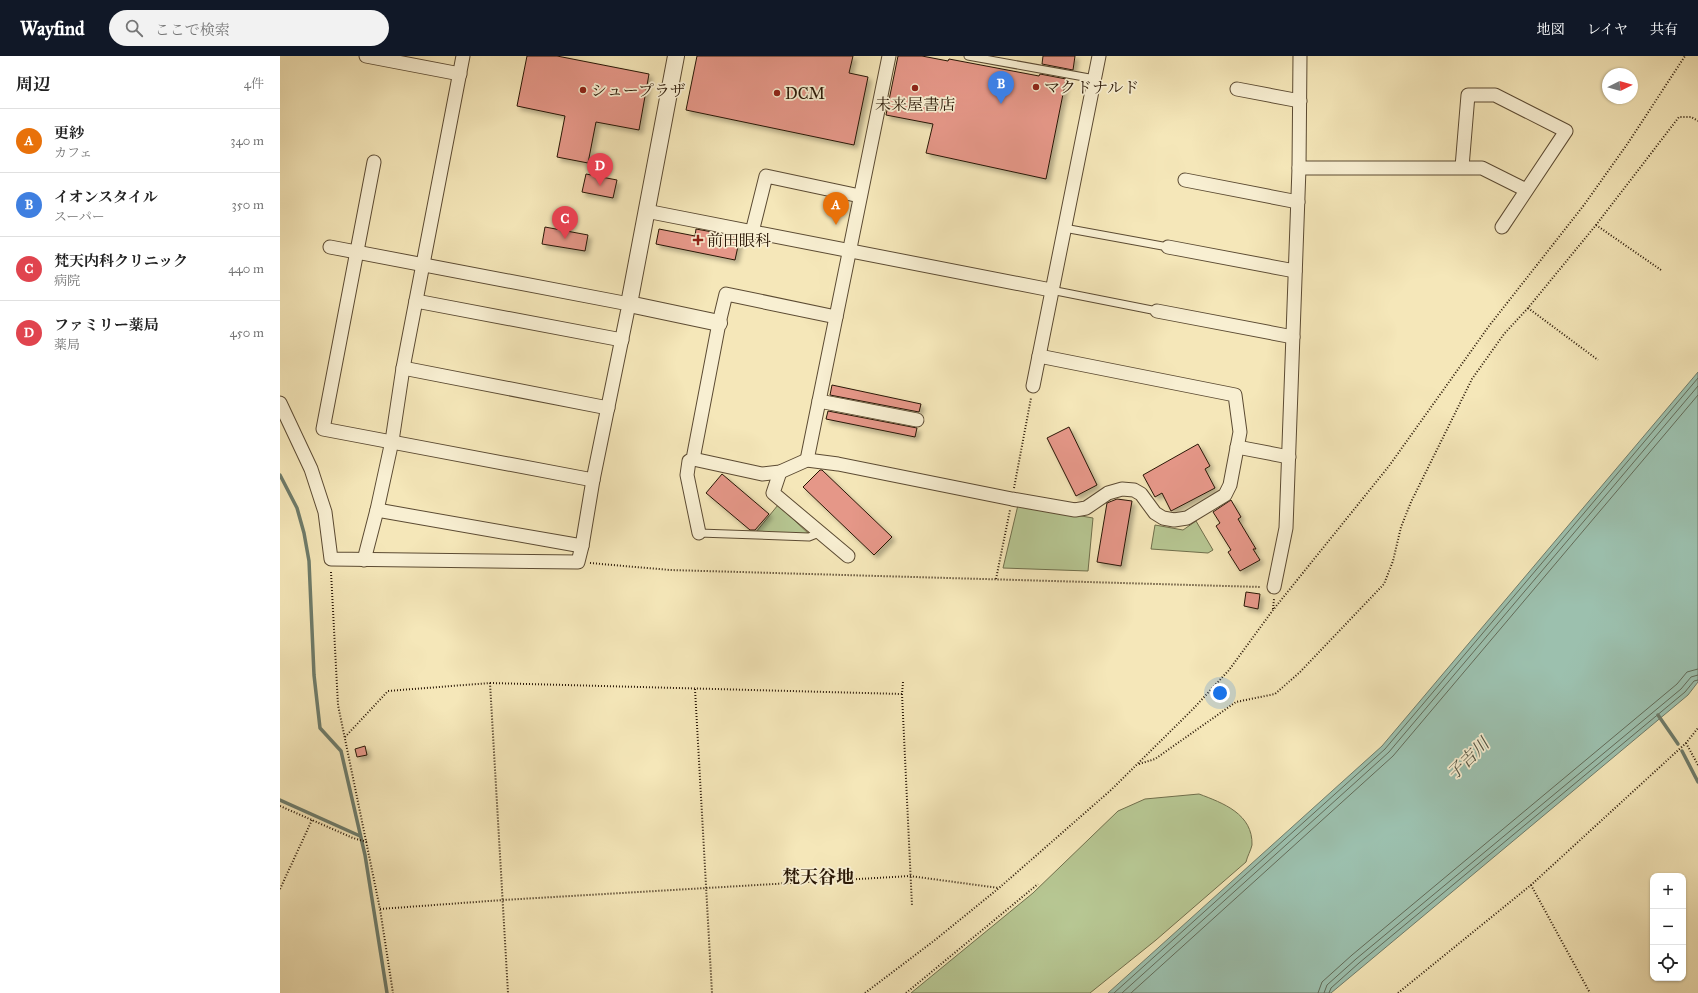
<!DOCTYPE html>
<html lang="ja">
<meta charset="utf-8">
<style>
body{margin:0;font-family:"IM FELL Great Primer","Noto Serif JP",serif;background:#f2f2f2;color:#222}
.controls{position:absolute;right:12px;bottom:12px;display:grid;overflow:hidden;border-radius:8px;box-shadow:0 1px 3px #0004}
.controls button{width:36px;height:36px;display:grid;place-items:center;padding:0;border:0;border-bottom:1px solid #e0e0e0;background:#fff;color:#222;font:20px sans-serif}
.compass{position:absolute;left:1322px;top:12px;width:36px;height:36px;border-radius:50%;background:#fff;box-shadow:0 1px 3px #0004;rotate:85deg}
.you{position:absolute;left:940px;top:637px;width:14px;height:14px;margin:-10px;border:3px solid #fff;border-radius:50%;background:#1a73e8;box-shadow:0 0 0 6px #1a73e833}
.badge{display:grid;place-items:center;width:26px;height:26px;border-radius:50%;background:#111827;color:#fff;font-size:13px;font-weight:700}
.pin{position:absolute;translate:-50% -33px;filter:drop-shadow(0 1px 2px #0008)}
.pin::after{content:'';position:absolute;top:21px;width:14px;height:12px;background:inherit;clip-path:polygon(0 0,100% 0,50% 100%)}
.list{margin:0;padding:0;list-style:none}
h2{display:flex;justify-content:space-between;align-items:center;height:52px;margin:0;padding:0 16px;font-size:17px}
h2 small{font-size:13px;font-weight:400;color:#767676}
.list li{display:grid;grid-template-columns:26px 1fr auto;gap:12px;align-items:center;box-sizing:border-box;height:64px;padding:0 16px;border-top:1px solid #e0e0e0}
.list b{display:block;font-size:15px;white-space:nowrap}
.list p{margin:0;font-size:13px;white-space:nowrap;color:#767676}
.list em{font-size:13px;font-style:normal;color:#767676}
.icon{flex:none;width:22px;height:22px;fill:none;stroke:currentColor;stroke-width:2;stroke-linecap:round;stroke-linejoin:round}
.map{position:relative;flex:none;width:1418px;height:937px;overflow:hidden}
header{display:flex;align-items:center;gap:24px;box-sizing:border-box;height:56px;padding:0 20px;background:#111827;color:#fff}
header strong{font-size:19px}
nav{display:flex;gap:22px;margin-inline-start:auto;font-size:14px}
.search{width:280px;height:36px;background:#f2f2f2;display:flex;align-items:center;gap:10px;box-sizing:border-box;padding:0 14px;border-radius:22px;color:#767676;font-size:15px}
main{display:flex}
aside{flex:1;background:#fff}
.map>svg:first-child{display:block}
</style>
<header>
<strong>Wayfind</strong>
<div class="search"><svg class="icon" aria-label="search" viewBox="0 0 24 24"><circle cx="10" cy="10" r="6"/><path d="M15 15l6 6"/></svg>ここで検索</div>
<nav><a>地図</a><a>レイヤ</a><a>共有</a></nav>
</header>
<main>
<aside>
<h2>周辺<small>4件</small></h2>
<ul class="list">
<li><span class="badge" style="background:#e8710a">A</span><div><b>更紗</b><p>カフェ</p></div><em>340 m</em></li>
<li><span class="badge" style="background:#3f7fe0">B</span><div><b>イオンスタイル</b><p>スーパー</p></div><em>350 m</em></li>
<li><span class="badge" style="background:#e0444e">C</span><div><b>梵天内科クリニック</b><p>病院</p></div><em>440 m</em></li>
<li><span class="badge" style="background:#e0444e">D</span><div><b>ファミリー薬局</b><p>薬局</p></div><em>450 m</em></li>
</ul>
</aside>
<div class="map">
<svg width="1418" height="937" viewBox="0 0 1418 937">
<defs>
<filter id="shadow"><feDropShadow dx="3.5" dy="3.5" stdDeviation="2" flood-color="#0004"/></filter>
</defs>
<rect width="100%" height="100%" fill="#f5e7b9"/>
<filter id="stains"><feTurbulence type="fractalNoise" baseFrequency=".005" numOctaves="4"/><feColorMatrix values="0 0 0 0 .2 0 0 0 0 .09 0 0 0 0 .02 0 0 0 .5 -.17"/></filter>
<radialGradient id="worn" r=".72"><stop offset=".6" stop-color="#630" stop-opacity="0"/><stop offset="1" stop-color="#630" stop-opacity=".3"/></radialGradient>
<g fill="#b7c793" stroke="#706f4c">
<path d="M498,449L530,479L476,476Z"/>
<path d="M738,449L813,462L808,515L723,512Z"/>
<path d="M916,465L933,494L928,497L871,493L875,469L903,474Z"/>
<path d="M919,738C943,747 973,758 972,789C971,794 967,801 966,806L876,884L810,937H631L753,837L838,755L865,743Z"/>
</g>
<path fill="#9cc0ae" stroke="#6e7c6b" d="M1418,316V626L1408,639L1051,937H828L1102,690Z"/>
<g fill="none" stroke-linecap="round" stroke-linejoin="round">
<g stroke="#626c5a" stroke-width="1">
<path d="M834,937L1105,693L1418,322"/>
<path d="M842,937L1109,696L1418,330"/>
<path d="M851,937L1113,700L1418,339"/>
<path d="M1038,937L1042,926L1072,899L1397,628L1407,616L1418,613"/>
<path d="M1044,937L1047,929L1076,903L1401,633L1411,621L1418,619"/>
<path d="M1049,937L1051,932L1079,907L1405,636L1414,625L1418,624"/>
</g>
<g stroke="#6e7c6b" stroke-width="3.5">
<path d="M0,419L17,452L24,477L29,505L34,619L40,672L61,695L85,799L107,937"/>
<path d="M1378,659L1398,688"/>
<path d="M1402,695L1418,726"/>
<path d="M0,744L80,780"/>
</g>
</g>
<g fill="#e59788" stroke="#291706" filter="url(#shadow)">
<path d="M247,0H277L369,18L359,74L316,66L308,107L277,101L285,60L237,50Z"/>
<path d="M417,0H573L569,17L588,21L574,89L406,54Z"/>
<path d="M618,0H642L668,5L669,3L759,20L760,18L786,23L766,123L646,97L653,68L606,59Z"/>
<path d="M763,0H795L793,14L762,8Z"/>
<path d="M306,118L337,124L333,142L302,136Z"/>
<path d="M265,171L308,179L305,195L262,188Z"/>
<path d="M379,173L415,180L416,173L460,181L455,204L376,188Z"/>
<path d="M552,329L641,348L639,356L550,339Z"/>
<path d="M548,355L637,372L635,381L546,363Z"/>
<path d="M789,371L817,429L796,440L767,382Z"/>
<path d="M918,388L930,410L925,413L935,432L891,455L882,437L875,441L863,419Z"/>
<path d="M540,414H542L612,481L594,499L523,431Z"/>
<path d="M442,418L489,458L475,474H470L426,437Z"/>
<path d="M837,443L852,445L841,510L817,506L827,447Z"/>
<path d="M951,444L961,461L958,463L976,493H973L980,504L960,515L948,496L951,494L936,470L940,467L933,456Z"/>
<path d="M966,536L980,538L978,553L964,550Z"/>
<path d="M85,690L87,699L77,701L75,693Z"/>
</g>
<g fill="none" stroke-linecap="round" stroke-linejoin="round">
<g stroke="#5c4b33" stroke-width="9">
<g id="service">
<path d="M688,0L815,23"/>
<path d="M784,172L888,191"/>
<path d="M771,234L877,255"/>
<path d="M419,477L529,481L539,477"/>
</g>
</g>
<g stroke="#5c4b33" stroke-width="15">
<g id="minor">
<path d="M86,0L180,18"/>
<path d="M957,33L1020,45"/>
<path d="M94,106L43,373L313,424"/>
<path d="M1182,111L1188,39H1215L1286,75L1222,171"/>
<path d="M1019,112H1202L1246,134"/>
<path d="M905,124L1018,146"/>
<path d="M366,155L771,234"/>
<path d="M472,176L486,120L580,140"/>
<path d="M888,191L1015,215"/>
<path d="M136,245L342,284"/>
<path d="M877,255L1013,281"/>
<path d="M123,312L328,352"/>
<path d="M753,330L819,0"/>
<path d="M539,345L637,364"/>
<path d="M0,347L31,413L45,456L51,503L298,506L302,490L313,424L349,248L50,191"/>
<path d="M957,391L1009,401"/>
<path d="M413,403L482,418L500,416L527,404L558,408L732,443L795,454L806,452L828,437L842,433L854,434L861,438L875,457L883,462L894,464L907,462L945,439L950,429L960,376L955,339L759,300"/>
<path d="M527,404L609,0"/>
<path d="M500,416L493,437L568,500"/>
<path d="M97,454L302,490"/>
<path d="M419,477L407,419L409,405L413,403L439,267L446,238L556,261"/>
<path d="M84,504L97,454L112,385L123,312L183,0"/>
<path d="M994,531L1006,472L1019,112L1020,0"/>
</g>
</g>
<g stroke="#5c4b33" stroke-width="18">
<path id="tertiary" d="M396,0L349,248L439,267"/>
</g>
<g stroke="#291706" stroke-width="2" stroke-dasharray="1 2" stroke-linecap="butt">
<path d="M1316,169L1381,214"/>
<path d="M1248,252L1318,304"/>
<path d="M734,432L751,342"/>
<path d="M310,507L390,514L981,531"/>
<path d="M51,516L58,649L100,853L113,937"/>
<path d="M716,523L730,454"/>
<path d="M993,553L994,543"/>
<path d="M623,626L622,638L632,850"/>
<path d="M210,627L622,638"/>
<path d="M415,633L432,937"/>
<path d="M65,681L108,635L210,627L228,937"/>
<path d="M1406,687L1418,709"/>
<path d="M859,708L875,703L956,646L995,638L1020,616L1104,528L1113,505L1121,471L1131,446L1192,323L1224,278L1248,252L1316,169L1399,61H1411L1418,65"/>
<path d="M0,750L73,782L87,786"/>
<path d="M1251,829L1310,937"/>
<path d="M0,833L32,764"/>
<path d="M100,853L223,844L630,820L719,832"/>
<path d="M585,937L655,884L719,832L831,734L913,653L949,614L993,554L1109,410L1209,270L1304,149L1348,87L1405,0"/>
<path d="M626,937L758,828"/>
<path d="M1118,937L1251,829L1406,687L1418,672"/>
</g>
<use href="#service" stroke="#f8efd2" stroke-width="7"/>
<use href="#minor" stroke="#f8efd2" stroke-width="13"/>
<use href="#tertiary" stroke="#f8efd2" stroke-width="16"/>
</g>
<g fill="#8f2418" stroke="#f8efd2" stroke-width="1.5">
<circle cx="756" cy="31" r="4"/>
<circle cx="635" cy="32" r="4"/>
<circle cx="303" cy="34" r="4"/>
<circle cx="497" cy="37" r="4"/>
<path d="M416 178h4v4h4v4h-4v4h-4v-4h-4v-4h4z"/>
</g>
<g text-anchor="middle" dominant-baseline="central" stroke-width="3.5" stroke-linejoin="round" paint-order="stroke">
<g font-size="16" fill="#291706" stroke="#f8efd2" text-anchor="start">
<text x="764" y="31">マクドナルド</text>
<text x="311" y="34">シュープラザ</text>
<text x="505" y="37">DCM</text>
<text x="635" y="48" text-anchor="middle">未来屋書店</text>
<text x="427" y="184">前田眼科</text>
</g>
<g font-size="17" font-style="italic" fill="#515241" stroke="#f8efd2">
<text transform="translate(1188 703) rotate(-45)">子吉川</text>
</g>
<g font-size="18" font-weight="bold" fill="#291706" stroke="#f8efd2">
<text x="538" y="821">梵天谷地</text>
</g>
</g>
<rect width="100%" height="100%" filter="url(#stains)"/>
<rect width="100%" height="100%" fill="url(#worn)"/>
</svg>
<div class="controls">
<button>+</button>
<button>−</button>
<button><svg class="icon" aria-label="locate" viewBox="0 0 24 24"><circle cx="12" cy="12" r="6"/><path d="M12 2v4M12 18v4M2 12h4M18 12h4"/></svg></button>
</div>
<svg class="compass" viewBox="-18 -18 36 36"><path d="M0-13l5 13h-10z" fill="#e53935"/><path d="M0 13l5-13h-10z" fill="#767676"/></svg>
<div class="you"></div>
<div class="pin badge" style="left:556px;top:169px;background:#e8710a">A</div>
<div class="pin badge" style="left:721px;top:48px;background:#3f7fe0">B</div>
<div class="pin badge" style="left:285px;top:183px;background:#e0444e">C</div>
<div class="pin badge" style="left:320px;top:130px;background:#e0444e">D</div>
</div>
</main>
